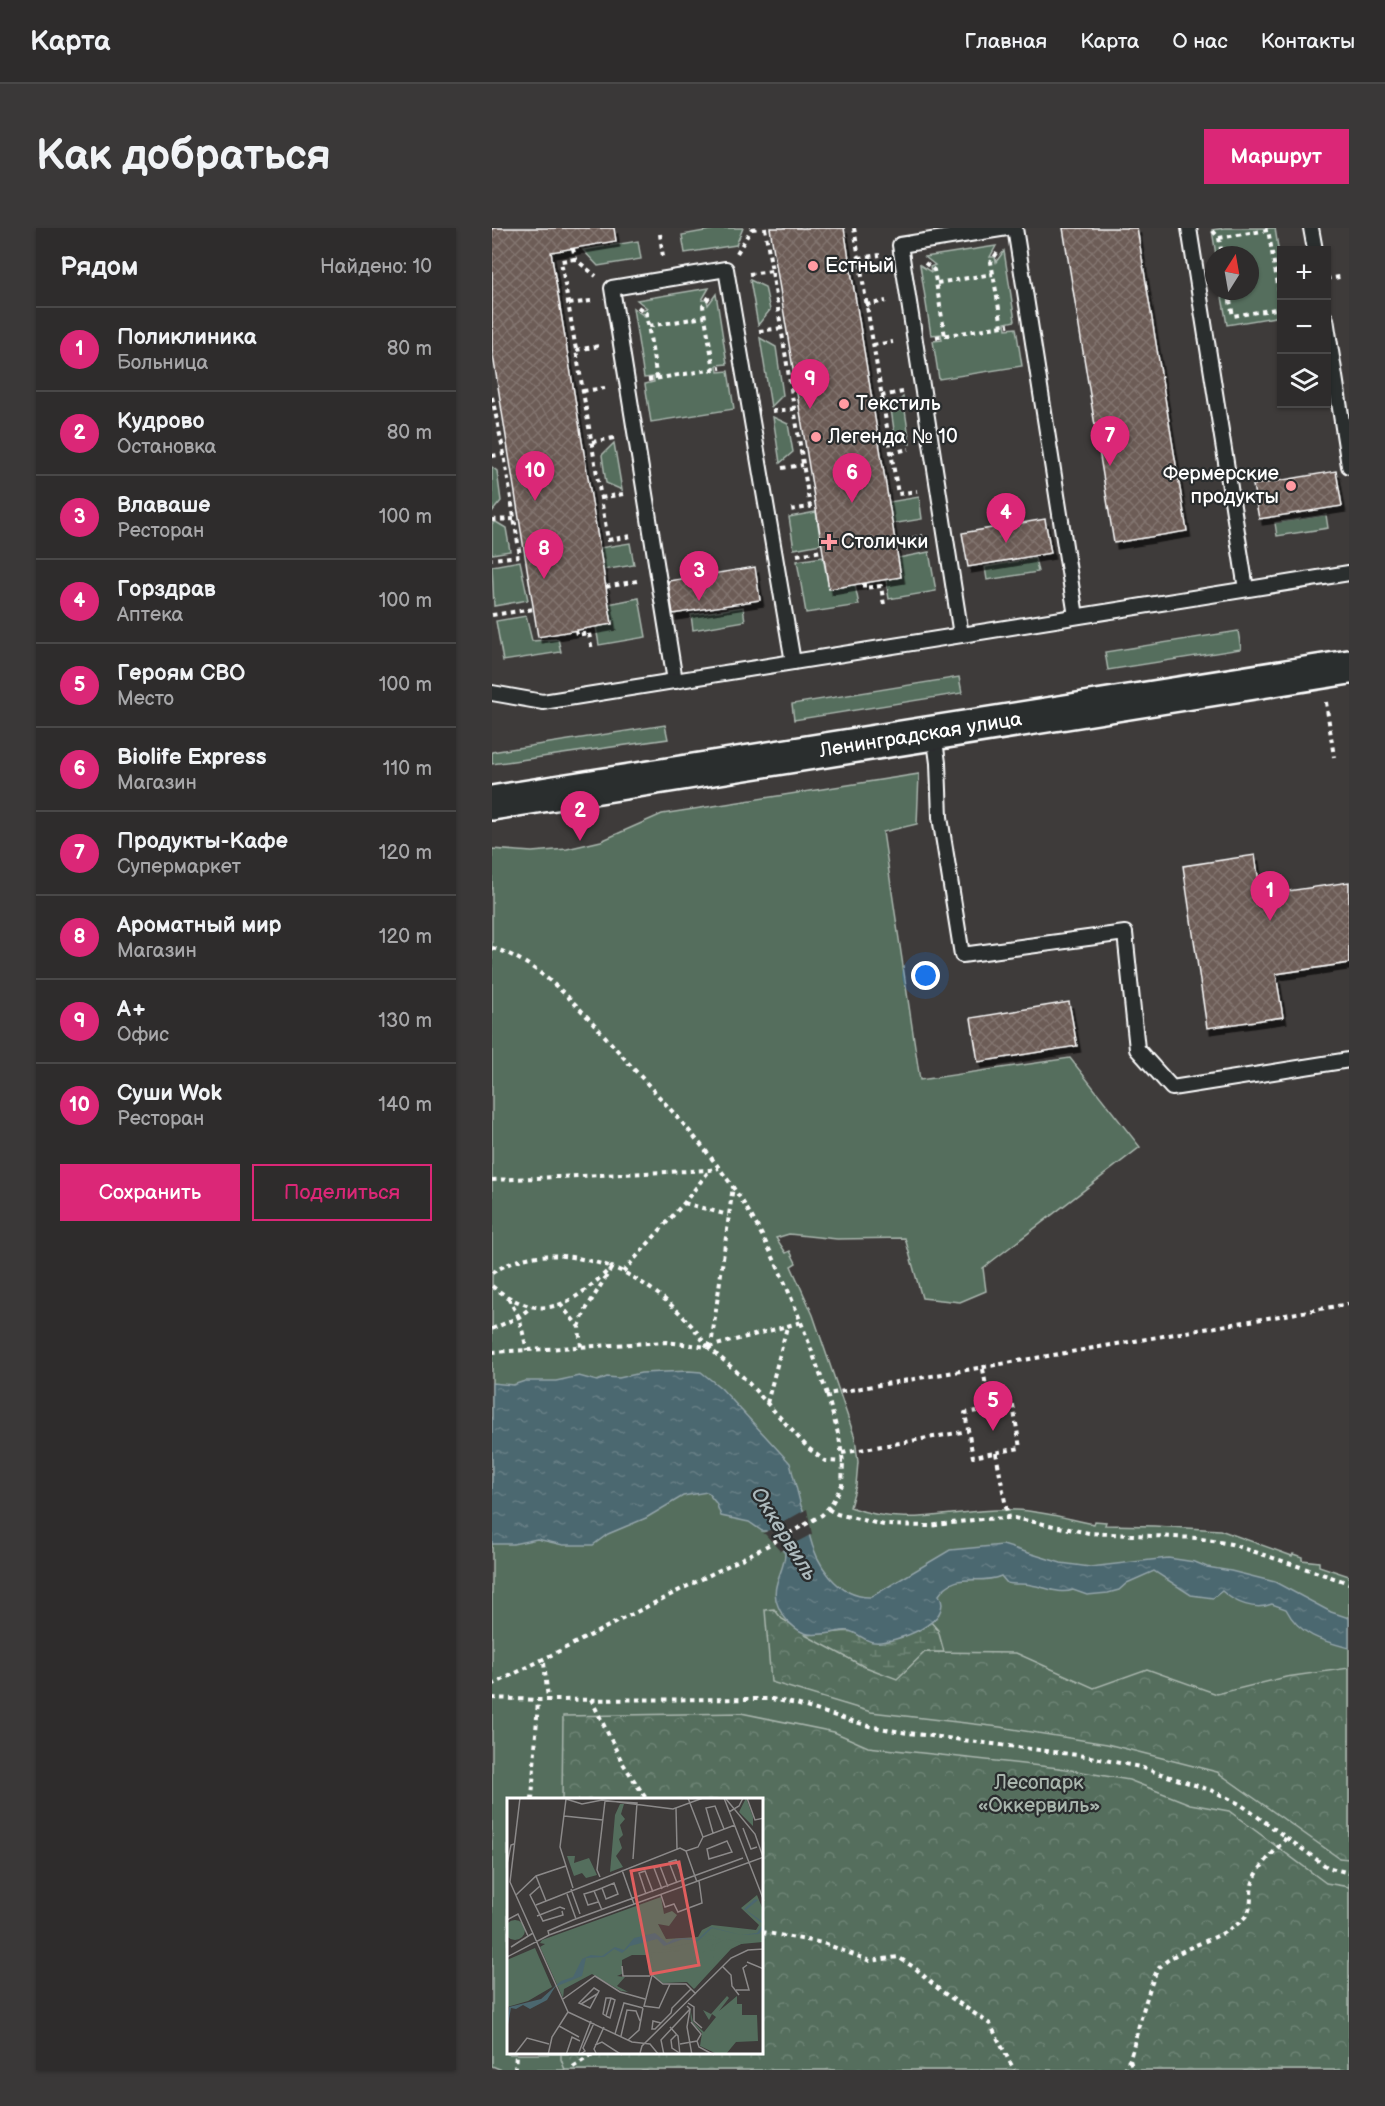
<!DOCTYPE html>
<html lang="ru">
<meta charset="utf-8">
<style>
body{margin:0;font-family:"Balsamiq Sans",sans-serif;background:#3a3838;color:#f1f3f6}
.controls{position:absolute;right:18px;top:18px;display:grid;overflow:hidden;border-radius:0px;box-shadow:0 2px 4px #0004}
.controls button{width:54px;height:54px;display:grid;place-items:center;padding:0;border:0;border-bottom:2px solid #494848;background:#2e2c2c;color:#f1f3f6;font:30px sans-serif}
.compass{position:absolute;left:713px;top:18px;width:54px;height:54px;border-radius:50%;background:#2e2c2c;box-shadow:0 2px 4px #0004;rotate:11deg}
.you{position:absolute;left:434px;top:748px;width:21px;height:21px;margin:-15px;border:4px solid #fff;border-radius:50%;background:#1a73e8;box-shadow:0 0 0 9px #1a73e833}
.badge{display:grid;place-items:center;width:39px;height:39px;border-radius:50%;background:#db2777;color:#fff;font-size:20px;font-weight:700}
.pin{position:absolute;translate:-50% -50px;filter:drop-shadow(0 2px 3px #0008)}
.pin::after{content:'';position:absolute;top:32px;width:21px;height:18px;background:inherit;clip-path:polygon(0 0,100% 0,50% 100%)}
.list{margin:0;padding:0;list-style:none}
h2{display:flex;justify-content:space-between;align-items:center;height:78px;margin:0;padding:0 24px;font-size:26px}
h2 small{font-size:20px;font-weight:400;color:#a7a7a9}
.list li{display:grid;grid-template-columns:39px 1fr auto;gap:18px;align-items:center;box-sizing:border-box;height:84px;padding:0 24px;border-top:2px solid #494848}
.list b{display:block;font-size:22px;white-space:nowrap}
.list p{margin:0;font-size:20px;white-space:nowrap;color:#a7a7a9}
.list em{font-size:20px;font-style:normal;color:#a7a7a9}
.actions{display:flex;gap:12px;padding:18px 24px}
.actions a{flex:1;padding:14px 0;border:2px solid #db2777;border-radius:0px;text-align:center;font-size:21px;color:#db2777}
.actions .main{background:#db2777;color:#fff}
.icon{flex:none;width:33px;height:33px;fill:none;stroke:currentColor;stroke-width:2;stroke-linecap:round;stroke-linejoin:round}
.map{position:relative;flex:none;width:857px;height:1842px;overflow:hidden;border-radius:0px}
header{display:flex;align-items:center;gap:36px;box-sizing:border-box;height:84px;padding:0 30px;background:#2e2c2c;border-bottom:2px solid #494848}
header strong{font-size:28px}
nav{display:flex;gap:33px;margin-inline-start:auto;font-size:21px}
.intro{display:flex;align-items:center;justify-content:space-between;box-sizing:border-box;height:144px;padding:0 36px}
h1{margin:0;font-size:42px}
.button{padding:15px 27px;border-radius:0px;background:#db2777;color:#fff;font-size:21px;font-weight:700}
main{display:flex;gap:36px;padding:0 36px}
aside{flex:1;background:#2e2c2c;border-radius:0px;box-shadow:0 2px 4px #0004}
.map>svg:first-child{display:block}
</style>
<header>
<strong>Карта</strong>
<nav><a>Главная</a><a>Карта</a><a>О нас</a><a>Контакты</a></nav>
</header>
<div class="intro"><h1>Как добраться</h1><a class="button">Маршрут</a></div>
<main>
<aside>
<h2>Рядом<small>Найдено: 10</small></h2>
<ul class="list">
<li><span class="badge">1</span><div><b>Поликлиника</b><p>Больница</p></div><em>80 m</em></li>
<li><span class="badge">2</span><div><b>Кудрово</b><p>Остановка</p></div><em>80 m</em></li>
<li><span class="badge">3</span><div><b>Влаваше</b><p>Ресторан</p></div><em>100 m</em></li>
<li><span class="badge">4</span><div><b>Горздрав</b><p>Аптека</p></div><em>100 m</em></li>
<li><span class="badge">5</span><div><b>Героям СВО</b><p>Место</p></div><em>100 m</em></li>
<li><span class="badge">6</span><div><b>Biolife Express</b><p>Магазин</p></div><em>110 m</em></li>
<li><span class="badge">7</span><div><b>Продукты-Кафе</b><p>Супермаркет</p></div><em>120 m</em></li>
<li><span class="badge">8</span><div><b>Ароматный мир</b><p>Магазин</p></div><em>120 m</em></li>
<li><span class="badge">9</span><div><b>А+</b><p>Офис</p></div><em>130 m</em></li>
<li><span class="badge">10</span><div><b>Суши Wok</b><p>Ресторан</p></div><em>140 m</em></li>
</ul>
<div class="actions"><a class="main">Сохранить</a><a>Поделиться</a></div>
</aside>
<div class="map">
<svg width="857" height="1842" viewBox="0 0 857 1842">
<defs>
<pattern id="forest-crowns" width="20" height="18" patternUnits="userSpaceOnUse" patternTransform="scale(1.5)"><rect width="20" height="18" fill="#546e5d"/><path d="M2 6a3 3 0 1 1 6 0M12 15a3 3 0 1 1 6 0" fill="none" stroke="#6e8475"/></pattern>
<pattern id="wetland-marsh" width="20" height="14" patternUnits="userSpaceOnUse" patternTransform="scale(1.5)"><rect width="20" height="14" fill="#546e5d"/><path d="M1 5h8M5 5V1M11 12h8M15 12V8" fill="none" stroke="#6e8475"/></pattern>
<pattern id="water-ripples" width="26" height="14" patternUnits="userSpaceOnUse" patternTransform="scale(1.5)"><rect width="26" height="14" fill="#4b676f"/><path d="M2 4q2-2 4 0t4 0M15 11q2-2 4 0t4 0" fill="none" stroke="#667e85"/></pattern>
<pattern id="building-cross-hatch" width="8" height="8" patternUnits="userSpaceOnUse" patternTransform="scale(1.5)"><rect width="8" height="8" fill="#6c5b56"/><path d="M0 0l8 8M0 8l8-8" fill="none" stroke="#82746f"/></pattern>
<filter id="shadow"><feDropShadow dx="3.5" dy="6" stdDeviation="0" flood-color="#0009"/></filter>
</defs>
<rect width="100%" height="100%" fill="#3e3b3a"/>
<filter id="ink" filterUnits="userSpaceOnUse"><feTurbulence type="fractalNoise" baseFrequency=".0167" numOctaves="2"/><feDisplacementMap in="SourceGraphic" scale="12" xChannelSelector="R" yChannelSelector="G"/><feConvolveMatrix kernelMatrix="1 2 1 2 8 2 1 2 1" color-interpolation-filters="sRGB"/></filter>
<g filter="url(#ink)">
<g fill="#546e5d" stroke="#aab6ae" stroke-width="1.5" fill-rule="evenodd">
<path d="M229,0H251L244,17L193,25L190,7Z"/>
<path d="M733,0H783L789,39V88L735,97L729,63H758V27H724L720,2Z"/>
<path d="M146,13L149,31L106,38L91,22Z"/>
<path d="M504,18L498,29H503L504,34L512,23L523,93L513,95L514,101L524,100L530,138L447,151L441,113L450,112L449,106L439,107L428,37L439,44L438,39L443,37L433,29Z"/>
<path d="M258,52L273,59L278,82L266,97Z"/>
<path d="M217,60L210,72H215L216,77L224,66L235,136L225,137L226,144L236,143L242,181L159,194L153,156L162,154L161,149L152,150L141,80L151,87L150,82L155,80L145,72Z"/>
<path d="M268,110L284,119L291,167L279,179Z"/>
<path d="M411,169L418,216L403,209L399,181Z"/>
<path d="M281,189L296,196L301,224L288,235Z"/>
<path d="M122,215L130,262L114,255L110,227Z"/>
<path d="M0,239L5,243L9,273L0,284Z"/>
<path d="M427,269L430,291L400,296L397,274Z"/>
<path d="M324,284L329,316L302,321L297,289Z"/>
<path d="M834,287L836,300L785,308L783,295Z"/>
<path d="M4,294L14,300L18,323L0,326V295Z"/>
<path d="M138,315L142,337L111,342L107,320Z"/>
<path d="M437,324L444,363L397,371L394,352L409,349L406,330Z"/>
<path d="M331,329L337,361L363,357L367,377L314,385L305,333Z"/>
<path d="M543,330L546,344L495,352L493,339Z"/>
<path d="M28,333L36,372L2,378L0,338Z"/>
<path d="M147,370L154,409L107,417L104,399L120,396L116,376Z"/>
<path d="M251,379L253,393L201,402L199,387Z"/>
<path d="M34,388L40,413L66,411L69,424L11,433L4,393Z"/>
<path d="M746,403L749,421L616,442L613,424Z"/>
<path d="M467,449L470,465L302,492L300,476Z"/>
<path d="M173,497L176,511L0,536V524Z"/>
<path d="M427,546L425,596L391,604L428,852L578,830L648,919L491,1040L494,1063L468,1074L430,1070L413,1010L345,1011L297,1006L284,1010L294,1025L298,1023L304,1035L299,1038L321,1087L363,1210L366,1234L364,1257L358,1279C420,1302 463,1279 524,1282C550,1283 577,1291 602,1296L603,1293L614,1294L613,1297L662,1298L728,1302L800,1328L801,1326L810,1329V1332L827,1334V1338L857,1348V1842H10L0,1838V621L40,624L75,621L109,613L170,586ZM16,1572H270V1826H16Z"/>
</g>
<g fill="url(#forest-crowns)" stroke="#aab6ae" stroke-width="1.5">
<path d="M282,1381L290,1391L338,1419L433,1424L524,1425L602,1460L655,1441L725,1466L794,1449L857,1440V1631L847,1630L725,1544L615,1516L508,1499L379,1484L279,1454L273,1382Z"/>
<path d="M249,1485L342,1504L376,1519L567,1540L637,1552L698,1576L737,1583L834,1655L857,1659V1842H73L69,1831V1826H270V1572H70L71,1488Z"/>
</g>
<path fill="url(#wetland-marsh)" stroke="#aab6ae" stroke-width="1.5" d="M437,1392L446,1402L452,1424H433L405,1451L371,1438L313,1407L338,1405Z"/>
<path fill="url(#water-ripples)" stroke="#93a4a9" stroke-width="1.5" d="M197,1143L209,1144L229,1160L298,1235L309,1278C315,1287 315,1296 317,1306C324,1335 345,1370 379,1369L458,1322L511,1317L569,1335L598,1339L676,1330L703,1334L715,1339L739,1343L783,1354L839,1384L857,1390V1420C830,1413 807,1407 794,1381L780,1376C763,1383 743,1375 730,1363L721,1370L699,1367L662,1343L635,1355L627,1362L616,1365L595,1367L581,1362C568,1367 553,1359 539,1357C531,1355 523,1357 515,1355L509,1348C486,1358 464,1342 447,1367C464,1394 402,1416 382,1414C374,1414 366,1405 357,1403C351,1402 345,1404 339,1405C332,1406 322,1407 316,1406C304,1404 290,1389 286,1378C277,1358 293,1343 293,1325L274,1303H270L257,1294L229,1288L224,1275L215,1264L191,1268L154,1290L116,1306L101,1317H71L45,1311L21,1316H0V1155L21,1157L33,1153H64L87,1148L105,1153L115,1149L127,1150L149,1145Z"/>
<path fill="#3e3b3a" d="M315,1281L320,1306L288,1323L273,1306H270Z"/>
<g fill="url(#building-cross-hatch)" stroke="#fff" stroke-width="1.5" filter="url(#shadow)">
<path d="M0,0H122L124,13L59,24L120,396L46,409L0,121Z"/>
<path d="M278,0H352L409,349L337,361Z"/>
<path d="M571,0H645L695,303L622,315Z"/>
<path d="M844,243L850,278L767,291L761,257Z"/>
<path d="M553,291L559,325L476,339L470,305Z"/>
<path d="M263,339L268,372L181,386L176,353Z"/>
<path d="M763,627L769,667L857,654V735L784,746L791,789L715,800L691,638Z"/>
<path d="M577,774L585,818L486,834L479,790Z"/>
</g>
<g fill="none" stroke-linecap="round" stroke-linejoin="round">
<g stroke="#fff" stroke-width="18">
<g id="lane">
<path d="M523,0L584,388"/>
<path d="M697,0L754,361"/>
<path d="M819,0L823,22"/>
<path d="M834,91L857,238"/>
<path d="M469,407L408,17L515,0"/>
<path d="M183,453L120,60L234,41L301,434"/>
<path d="M0,465L51,474L857,345"/>
<path d="M442,505L446,535L448,589L470,727L633,705L645,821L680,860L857,832"/>
</g>
</g>
<g stroke="#fff" stroke-width="38">
<g id="secondary">
<path id="s1" d="M0,575L857,439"/>
</g>
</g>
<g stroke="#fff" stroke-width="4" stroke-dasharray="4.5 4.5" stroke-linecap="butt">
<path d="M273,0L318,279L298,282"/>
<path d="M362,0L406,266L425,263"/>
<path d="M260,1L268,0"/>
<path d="M721,3L727,10L730,27"/>
<path d="M168,6L171,29"/>
<path d="M727,10L776,2L790,79"/>
<path d="M81,20L83,31L104,48"/>
<path d="M245,25L260,0"/>
<path d="M505,25L499,34L510,98"/>
<path d="M367,30L388,27"/>
<path d="M83,31L69,33L116,312L139,308"/>
<path d="M433,35L442,42L453,108"/>
<path d="M257,46L280,43"/>
<path d="M834,51L848,49"/>
<path d="M445,55L501,46"/>
<path d="M736,63L741,88L790,80"/>
<path d="M217,69L211,78L222,141"/>
<path d="M77,76L99,73"/>
<path d="M374,77L394,73"/>
<path d="M146,79L154,85L165,151"/>
<path d="M157,98L213,89"/>
<path d="M267,103L290,100"/>
<path d="M444,109L517,97"/>
<path d="M381,117L401,114"/>
<path d="M84,122L107,118"/>
<path d="M156,152L229,140"/>
<path d="M91,163L113,160"/>
<path d="M389,168L411,164"/>
<path d="M0,169L12,226L28,328L0,331"/>
<path d="M280,183L302,181"/>
<path d="M100,214L122,210"/>
<path d="M399,225L417,221"/>
<path d="M0,228L12,226"/>
<path d="M290,240L311,237"/>
<path d="M109,270L131,266"/>
<path d="M0,292L22,291"/>
<path d="M403,314L431,308"/>
<path d="M305,327L330,323"/>
<path d="M372,355V360L389,358L392,377"/>
<path d="M114,359L145,353"/>
<path d="M0,387L42,381"/>
<path d="M84,402L85,407L97,405L100,423"/>
<path d="M834,474L842,529"/>
<path d="M0,720C54,734 104,799 140,839C183,886 229,935 261,991C293,1047 314,1106 335,1166L857,1076"/>
<path d="M0,952L218,942L227,940"/>
<path d="M192,975L236,987"/>
<path d="M131,1044L192,975L217,943"/>
<path d="M0,1045C41,1019 77,1026 120,1039L93,1083L87,1099"/>
<path d="M0,1058C51,1097 78,1078 120,1039C149,1051 178,1073 198,1096C205,1103 209,1111 216,1119"/>
<path d="M16,1070L27,1089L35,1122"/>
<path d="M68,1076L87,1099L89,1119"/>
<path d="M0,1101L27,1089L39,1079"/>
<path d="M216,1119L220,1111L241,958"/>
<path d="M217,1119L310,1094"/>
<path d="M0,1124L174,1114L216,1119L251,1149L316,1220L333,1233L351,1234"/>
<path d="M491,1141L498,1181"/>
<path d="M275,1175L295,1099"/>
<path d="M521,1177L528,1220L481,1229L473,1185Z"/>
<path d="M350,1225L476,1203"/>
<path d="M504,1225L516,1290"/>
<path d="M336,1281L345,1286L392,1297L437,1298L489,1291L522,1290L597,1305L704,1310L739,1316L857,1355"/>
<path d="M52,1435L56,1471"/>
<path d="M0,1457L271,1320L330,1287L339,1277L350,1257L351,1234L347,1209L335,1166"/>
<path d="M0,1470L46,1472L280,1471L304,1476L377,1498L409,1504L593,1528L648,1539L721,1563L748,1576L835,1639L857,1645"/>
<path d="M99,1471L130,1534L155,1572"/>
<path d="M40,1572L46,1472"/>
<path d="M270,1704L331,1715L378,1733L406,1729L423,1740L449,1763L498,1796L522,1842"/>
<path d="M638,1832L641,1842"/>
<path d="M81,1839L101,1826"/>
<path d="M23,1842L24,1826"/>
<path d="M631,1842L638,1831C642,1816 659,1748 667,1740C690,1715 730,1714 753,1689C762,1679 757,1665 761,1654C767,1637 783,1624 794,1610"/>
</g>
<use href="#lane" stroke="#2a2d2e" stroke-width="14"/>
<use href="#secondary" stroke="#2a2d2e" stroke-width="33"/>
</g>
</g>
<g fill="#ff9aa2" stroke="#2a2d2e" stroke-width="2">
<circle cx="321" cy="38" r="6"/>
<circle cx="352" cy="176" r="6"/>
<circle cx="324" cy="209" r="6"/>
<circle cx="799" cy="258" r="6"/>
<path d="M334 305h6v6h6v6h-6v6h-6v-6h-6v-6h6z"/>
</g>
<g text-anchor="middle" dominant-baseline="central" stroke-width="4.5" stroke-linejoin="round" paint-order="stroke">
<g font-size="20" fill="#fff" stroke="#2a2d2e" text-anchor="start">
<text x="333" y="38">Естный</text>
<text x="364" y="176">Текстиль</text>
<text x="336" y="209">Легенда № 10</text>
<text x="787" y="246" text-anchor="end">Фермерские<tspan x="787" dy="23">продукты</tspan></text>
<text x="349" y="314">Столички</text>
</g>
<g font-size="20" fill="#fff" stroke="#2a2d2e">
<text stroke="none"><textPath href="#s1" startOffset="434">Ленинградская улица</textPath></text>
</g>
<g font-size="20" fill="#aab6ae" stroke="#2a2d2e">
<text x="547" y="1555">Лесопарк<tspan x="547" dy="23">«Оккервиль»</tspan></text>
</g>
<g font-size="21" font-style="italic" fill="#aebbbe" stroke="#2a2d2e">
<text transform="translate(292 1306) rotate(58)">Оккервиль</text>
</g>
</g>
<g transform="translate(15 1570)">
<rect width="256" height="256" fill="#3e3b3a"/>
<path d="M239,0L246,19V28L232,14ZM113,6H117L114,16L118,21L113,27L116,37L112,41L115,50L109,58L116,69L103,74L108,17ZM60,58H68L67,65L82,60L90,77L79,80L75,75L67,78ZM250,97L256,112V144L234,146L224,151L187,191L180,184L156,185L142,175L140,157H125L115,162V176L110,178L118,179L110,188L121,194L114,193L85,176L57,191L56,200L33,149L38,146L33,145L35,142L154,99L157,116L165,113L170,117L162,128L151,126L159,141L191,139L195,132L205,127L249,132L252,127L234,110ZM-2 132a10 10 0 1 1 20 0a10 10 0 1 1-20 0ZM28,150L45,189L21,203L0,209V162ZM220,198L222,200L212,213L230,198V206H235V217H250L251,243L229,244L219,256H210L193,248L195,235L184,223L183,210L186,224L197,234L209,219L205,216L202,222L196,212L204,216Z" fill="#546e5d"/>
<path d="M201,136L214,141L201,142L190,155L155,151V147L162,150L191,143ZM219,141L237,145L222,150L211,162L206,158L208,165L188,190L181,183L157,184L148,174L144,155L176,153L194,156L207,146L203,152L207,153L209,146Z" fill="#546e5d"/>
<path d="M248,101L251,102L239,112L256,124V130L252,136L234,137L205,130L191,143L176,141L157,148L150,141L123,148L115,155L107,151L97,159L79,160L75,178L48,189L40,202L23,211L16,207L9,211L4,210L0,232L2,209L34,201L54,183L66,179L75,161L84,157L95,158L108,149L117,152L127,140L148,135L160,145L167,141L178,140L190,142L204,129L234,137L250,135L256,126L237,111Z" fill="#4b676f"/>
<path fill="none" stroke="#8b8989" stroke-width="1.5" d="M13,0L3,84L61,214M181,0L196,39M217,0L257,103M240,0L248,22L257,20M59,1L75,6L95,2L166,11L196,0M59,1L53,49L66,90M219,1L248,36L256,59M98,3L130,5L126,61M169,10L170,51M222,14L232,8L236,0M57,18L96,22M236,30L244,51L250,49M206,35L199,10L208,8L217,31M220,43L225,54L202,61L200,51ZM179,53L191,49L196,39L228,27M0,66L4,47L7,46M115,72L127,106M29,78L39,103M93,79L90,72L98,3M170,85L162,64L169,62L177,83M33,88L23,97L36,123L56,117L55,113M64,91L73,116M155,91L147,70L153,68L161,89M87,93L95,90L107,85L111,96L99,101L95,90M60,96L69,121M139,96L132,75L138,73L146,94M9,97L29,78L59,68M154,97L158,109L167,106L171,114L195,105L192,83M91,104L81,107L77,96L87,93L95,112M29,107L173,50L179,53L190,84M30,118L53,109L58,111M0,122L11,116L21,138M42,137L41,133L66,122L236,60M4,149L26,135M0,159L42,137L257,59M240,164L257,171M115,168L116,178H143M216,169L224,177L225,188L232,197M163,186L152,210L137,208L145,177L156,186H179L189,196M87,190L92,193L83,210L72,205ZM229,192H242L236,170L240,167M56,201L88,178L113,194L138,201M181,205L187,209V223L195,230M74,206L90,196M183,211L180,229L185,257M61,214L125,244L143,246L152,257M99,218L103,220L108,202L104,200M99,218L96,216L99,200H104M99,218L104,200M154,225L146,223L145,231H148L164,215L165,210L184,191M52,228L72,239M163,229L171,238L173,257M108,236L117,205L136,210M170,236L164,242L165,250L174,256M114,238L120,212L129,213L133,223M121,242L132,232L136,210M190,243L192,249L207,257M173,246L190,243L194,236L184,224M88,247L95,244L115,257M133,255L135,248L224,160L241,152L257,151M7,257L20,240L42,246M41,257L45,239L61,214M59,257L65,239L73,243M71,257L84,223M72,257L78,253L76,250L87,225M90,257L87,251L97,229M157,257L154,242L183,211L180,208"/>
<path fill="#e05e5e" fill-opacity="0.15" stroke="#e05e5e" stroke-width="3" d="M172,64L192,167L144,176L124,73Z"/>
<rect width="256" height="256" fill="none" stroke="#fff" stroke-width="3"/>
</g>
</svg>
<div class="controls">
<button>+</button>
<button>−</button>
<button><svg class="icon" aria-label="layers" viewBox="0 0 24 24"><path d="M12 4l9 5-9 5-9-5zM3 14l9 5 9-5"/></svg></button>
</div>
<svg class="compass" viewBox="-18 -18 36 36"><path d="M0-13l5 13h-10z" fill="#e53935"/><path d="M0 13l5-13h-10z" fill="#a7a7a9"/></svg>
<div class="you"></div>
<div class="pin badge" style="left:778px;top:693px">1</div>
<div class="pin badge" style="left:88px;top:613px">2</div>
<div class="pin badge" style="left:207px;top:373px">3</div>
<div class="pin badge" style="left:514px;top:315px">4</div>
<div class="pin badge" style="left:501px;top:1203px">5</div>
<div class="pin badge" style="left:360px;top:275px">6</div>
<div class="pin badge" style="left:618px;top:238px">7</div>
<div class="pin badge" style="left:52px;top:351px">8</div>
<div class="pin badge" style="left:318px;top:181px">9</div>
<div class="pin badge" style="left:43px;top:273px">10</div>
</div>
</main>
